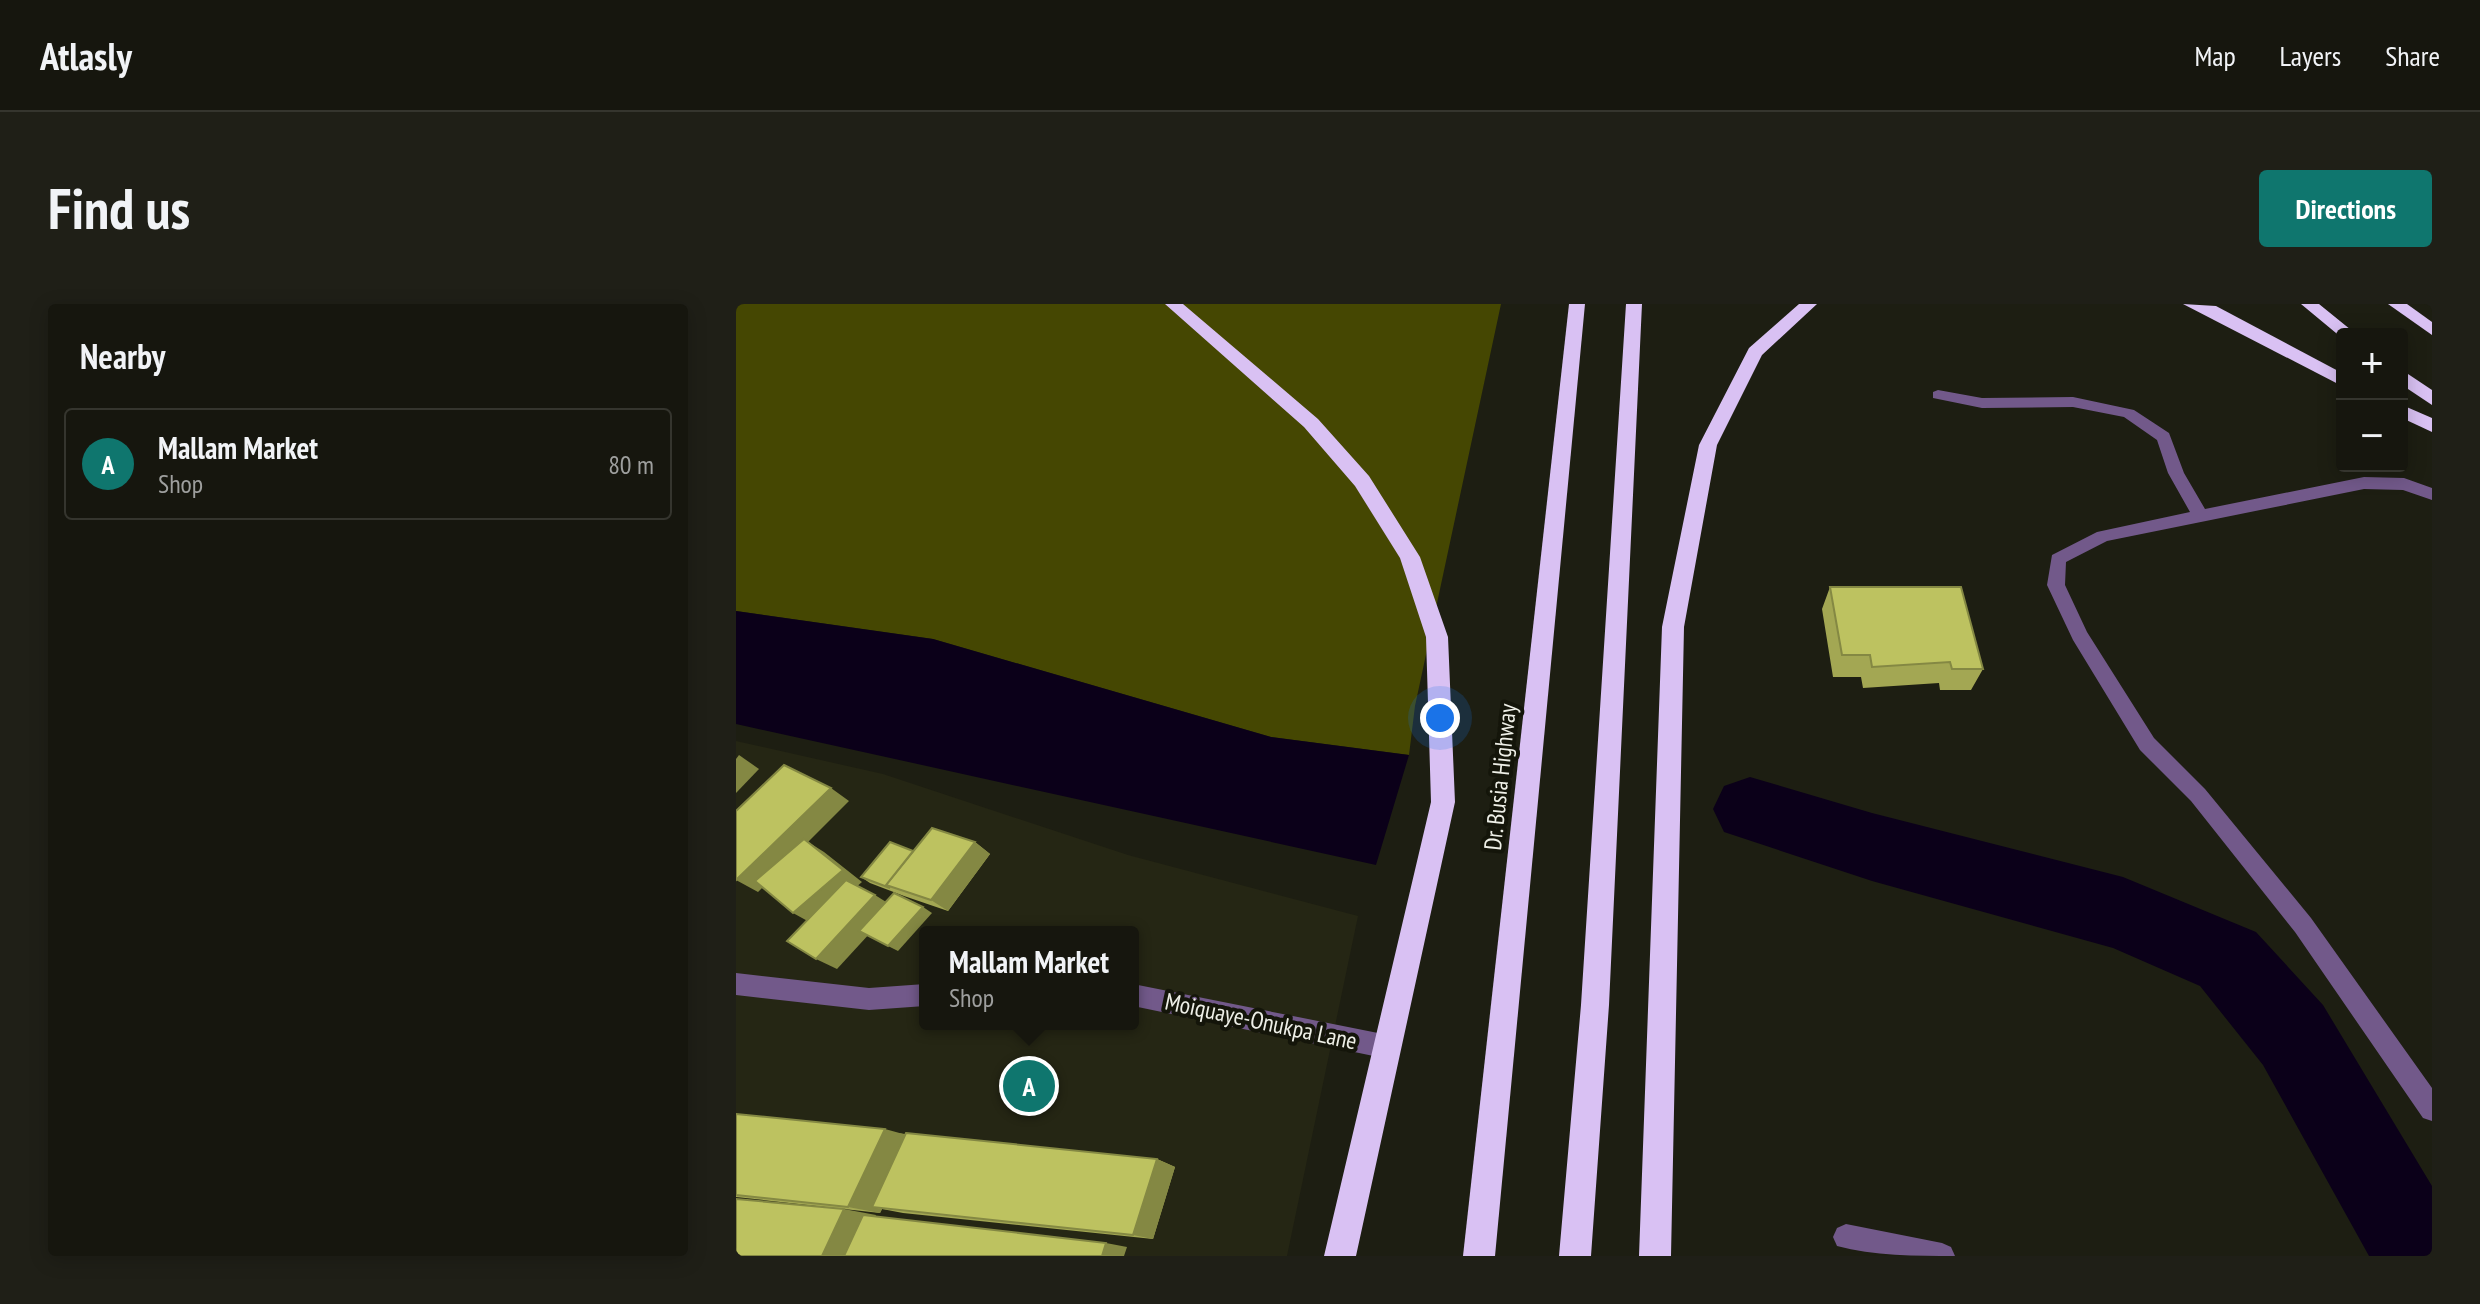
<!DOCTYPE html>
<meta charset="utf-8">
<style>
body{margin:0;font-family:"PT Sans Narrow",sans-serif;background:#1f1f17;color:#f1f3f6}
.controls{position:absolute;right:24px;top:24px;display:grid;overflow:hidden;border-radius:8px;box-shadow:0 4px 20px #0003}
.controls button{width:72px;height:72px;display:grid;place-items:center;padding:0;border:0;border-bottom:2px solid #35352e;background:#16160e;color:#f1f3f6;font:40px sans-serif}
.you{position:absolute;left:704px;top:414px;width:28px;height:28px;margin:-20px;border:6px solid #fff;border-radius:50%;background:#1a73e8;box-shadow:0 0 0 12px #1a73e833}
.badge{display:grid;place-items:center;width:52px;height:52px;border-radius:50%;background:#0f766e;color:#fff;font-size:26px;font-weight:700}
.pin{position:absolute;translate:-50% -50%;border:4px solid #fff;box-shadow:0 2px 8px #0006}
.popup{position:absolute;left:183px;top:622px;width:220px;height:104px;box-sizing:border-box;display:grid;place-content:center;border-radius:8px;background:#16160e;filter:drop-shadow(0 2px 6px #0005);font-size:26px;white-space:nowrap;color:#9e9f9e}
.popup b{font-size:30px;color:#f1f3f6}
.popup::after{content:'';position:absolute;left:50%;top:100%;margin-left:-16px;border:16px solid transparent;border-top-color:#16160e}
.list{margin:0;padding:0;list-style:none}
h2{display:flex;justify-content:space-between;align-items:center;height:104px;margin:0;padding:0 32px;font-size:34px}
h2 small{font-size:26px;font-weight:400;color:#9e9f9e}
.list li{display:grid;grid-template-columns:52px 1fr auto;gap:24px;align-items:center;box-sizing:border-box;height:112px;margin:0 16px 16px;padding:0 16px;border:2px solid #35352e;border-radius:8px}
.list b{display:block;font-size:30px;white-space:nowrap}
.list p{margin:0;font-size:26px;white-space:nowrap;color:#9e9f9e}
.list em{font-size:26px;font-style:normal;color:#9e9f9e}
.map{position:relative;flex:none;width:1696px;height:952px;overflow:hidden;border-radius:8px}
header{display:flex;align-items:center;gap:48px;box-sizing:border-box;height:112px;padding:0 40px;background:#16160e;border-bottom:2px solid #35352e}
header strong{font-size:38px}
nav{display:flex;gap:44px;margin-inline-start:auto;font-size:28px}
.intro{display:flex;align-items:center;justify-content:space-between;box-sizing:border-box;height:192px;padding:0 48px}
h1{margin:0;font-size:56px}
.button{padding:20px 36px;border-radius:8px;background:#0f766e;color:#fff;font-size:28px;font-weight:700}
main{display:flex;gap:48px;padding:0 48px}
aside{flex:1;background:#16160e;border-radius:8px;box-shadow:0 4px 20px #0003}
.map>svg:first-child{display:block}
</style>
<header>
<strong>Atlasly</strong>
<nav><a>Map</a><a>Layers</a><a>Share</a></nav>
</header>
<div class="intro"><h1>Find us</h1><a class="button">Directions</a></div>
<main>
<aside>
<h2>Nearby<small></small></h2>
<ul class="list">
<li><span class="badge">A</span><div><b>Mallam Market</b><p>Shop</p></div><em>80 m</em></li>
</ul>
</aside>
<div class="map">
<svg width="1696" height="952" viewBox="0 0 1696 952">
<rect width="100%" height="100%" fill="#1d1e12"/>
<path fill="#252614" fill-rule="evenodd" d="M0,437L147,470L392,551L622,612L551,952H0ZM189,628H397V720H189Z"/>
<path fill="#454702" d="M0,0H765L679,402L673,451L535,433L197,335L0,307Z"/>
<path fill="#0b0019" d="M0,307L197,335L535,433L673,451L640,561L0,420Z"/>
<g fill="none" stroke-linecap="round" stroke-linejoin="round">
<path fill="#0b0019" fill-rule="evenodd" d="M1014,473L1136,509L1387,573L1520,628L1587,701L1696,882V952H1633L1527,761L1464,682L1377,644L1136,577L988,528L977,505L988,482Z"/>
<g fill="#72598a" fill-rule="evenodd">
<path d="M1202,86L1246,94L1337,93L1398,106L1433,129L1448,169L1469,205L1628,173L1668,174L1696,184V196L1667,186L1628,185L1371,237L1330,258L1329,281L1351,328L1418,434L1469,485L1575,614L1696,784V817L1687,814L1559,628L1455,497L1404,446L1337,336L1311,281L1316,251L1361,228L1454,208L1432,169L1421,136L1388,113L1337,103L1246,104L1197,94V88Z"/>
<path d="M0,669L133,684L189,680V702L133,706L0,691Z"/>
<path d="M397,680L652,731L660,735L664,743L660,751L652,755L397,702Z"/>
</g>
<path fill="#72598a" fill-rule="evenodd" d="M1110,920L1206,939L1215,943L1219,952C1180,952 1137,952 1101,942L1097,933L1101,924Z"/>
<g fill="#d9c1f3" fill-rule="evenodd">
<path d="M429,0H447L582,115L633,172L684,253L712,333L719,498L620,952H588L695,498L690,333L664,254L619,182L568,123Z"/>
<path d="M833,0H849L759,952H727Z"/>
<path d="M890,0H906L873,701L855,952H823L845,701Z"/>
<path d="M1063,0H1081L1026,51L981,141L948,323L935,952H903L926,323L963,141L1013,44Z"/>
<path d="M1447,0L1480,2L1606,69V82Z"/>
<path d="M1565,0H1583L1620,30H1606V34Z"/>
<path d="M1652,0H1671L1696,18V31Z"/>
<path d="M1666,66L1696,86V101L1666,81Z"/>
<path d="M1666,101L1696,114V128L1666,114Z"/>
</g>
</g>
<g fill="#a3a753">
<path d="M1094,283L1247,365L1235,386H1204L1203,379L1127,384L1125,373H1097L1086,305Z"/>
<path d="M239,538L254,550L212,607L168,592L134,579L125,573L177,547Z"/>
<path d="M0,810L169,830L421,855L439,863L417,935L167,909L146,905L144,909L0,893Z"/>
</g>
<g fill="#848843">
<path d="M3,451L23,465L0,489V455Z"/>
<path d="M95,484L113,497L72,538L88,548L126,578L77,620L57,609L72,538L22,588L0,576Z"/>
<path d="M239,538L254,550L212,607L195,596Z"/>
<path d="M139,591L158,603L101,665L80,655Z"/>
<path d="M187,603L196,609L162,647L152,642Z"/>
<path d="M149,825L178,833L136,903L146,905L144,909L112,903Z"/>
<path d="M421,855L439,863L417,935L397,931Z"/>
<path d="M108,905L140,911L122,952H86Z"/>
<path d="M370,939L391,943L388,952H366Z"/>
</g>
<g fill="#bdc260" stroke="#848843" stroke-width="2">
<path d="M1094,283H1225L1247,365H1216L1214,358L1136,363L1134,351H1106Z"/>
<path d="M48,461L95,484L0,576V507Z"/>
<path d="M196,524L239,538L195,596L150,581Z"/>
<path d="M68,535L107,566L57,609L19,577Z"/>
<path d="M154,538L177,547L150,581L154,584L125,573Z"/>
<path d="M110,576L139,591L80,655L51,637Z"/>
<path d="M158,589L187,603L152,642L123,627Z"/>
<path d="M0,810L149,825L112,903L0,891Z"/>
<path d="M170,829L421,855L397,931L136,903Z"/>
<path d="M0,895L108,905L86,952H0Z"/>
<path d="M127,911L370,939L366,952H108Z"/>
</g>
<g text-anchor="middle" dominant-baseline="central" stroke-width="8" stroke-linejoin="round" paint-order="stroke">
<g font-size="24" fill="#eeefe7" stroke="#14150a">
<text transform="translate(764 473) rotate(-84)">Dr. Busia Highway</text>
<text transform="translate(525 717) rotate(12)">Moiquaye-Onukpa Lane</text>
</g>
</g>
</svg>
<div class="controls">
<button>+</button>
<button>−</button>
</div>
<div class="you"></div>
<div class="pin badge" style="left:293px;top:782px">A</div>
<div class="popup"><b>Mallam Market</b>Shop</div>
</div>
</main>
